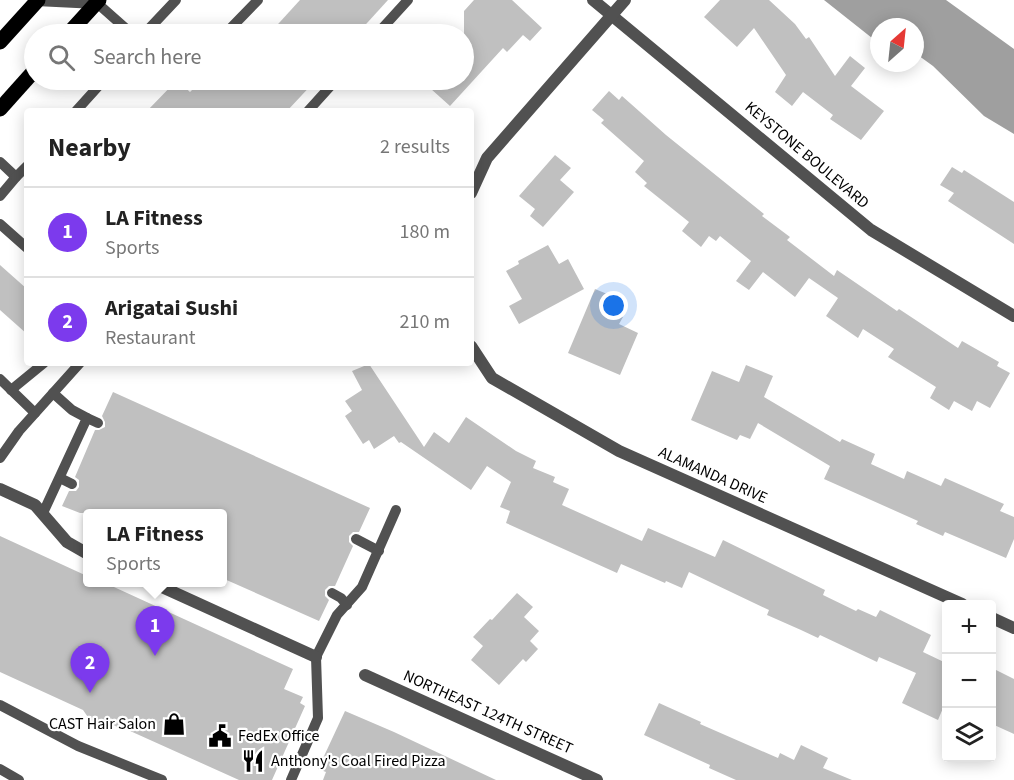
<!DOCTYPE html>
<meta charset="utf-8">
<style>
body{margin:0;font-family:"Source Sans 3",sans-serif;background:#f6f6f6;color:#222}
.controls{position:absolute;right:18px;bottom:18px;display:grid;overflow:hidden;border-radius:6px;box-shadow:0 3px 15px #0003}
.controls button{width:54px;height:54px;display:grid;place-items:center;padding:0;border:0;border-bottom:2px solid #e0e0e0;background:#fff;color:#222;font:30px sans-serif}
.compass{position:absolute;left:870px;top:18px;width:54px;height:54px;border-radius:50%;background:#fff;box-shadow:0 3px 15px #0003;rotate:27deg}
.you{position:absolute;left:614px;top:306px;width:21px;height:21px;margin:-15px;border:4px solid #fff;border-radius:50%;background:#1a73e8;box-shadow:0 0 0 9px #1a73e833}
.badge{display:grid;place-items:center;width:39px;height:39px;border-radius:50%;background:#7c3aed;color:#fff;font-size:20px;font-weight:700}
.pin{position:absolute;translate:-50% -50px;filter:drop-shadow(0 2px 3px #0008)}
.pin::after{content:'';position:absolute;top:32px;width:21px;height:18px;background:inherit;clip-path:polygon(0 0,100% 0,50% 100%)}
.popup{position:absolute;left:83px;top:509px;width:144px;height:78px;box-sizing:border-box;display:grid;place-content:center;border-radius:6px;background:#fff;filter:drop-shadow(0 2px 4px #0005);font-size:20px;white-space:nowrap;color:#767676}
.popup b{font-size:22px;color:#222}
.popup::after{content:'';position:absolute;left:50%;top:100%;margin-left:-12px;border:12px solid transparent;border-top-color:#fff}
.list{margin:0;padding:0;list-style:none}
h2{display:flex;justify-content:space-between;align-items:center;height:78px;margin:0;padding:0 24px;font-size:26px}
h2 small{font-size:20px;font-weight:400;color:#767676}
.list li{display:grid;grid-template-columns:39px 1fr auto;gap:18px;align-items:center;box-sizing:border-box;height:90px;padding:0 24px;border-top:2px solid #e0e0e0}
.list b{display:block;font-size:22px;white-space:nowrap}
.list p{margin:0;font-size:20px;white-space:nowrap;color:#767676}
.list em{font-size:20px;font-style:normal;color:#767676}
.icon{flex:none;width:33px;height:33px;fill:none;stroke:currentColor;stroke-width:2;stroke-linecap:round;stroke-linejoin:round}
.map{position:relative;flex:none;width:1014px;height:780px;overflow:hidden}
.search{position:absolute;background:#fff;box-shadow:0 3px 15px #0003;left:24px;top:24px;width:450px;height:66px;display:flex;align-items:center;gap:15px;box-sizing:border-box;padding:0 21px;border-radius:33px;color:#767676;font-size:22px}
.panel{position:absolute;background:#fff;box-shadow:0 3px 15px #0003;left:24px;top:108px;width:450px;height:258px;border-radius:6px}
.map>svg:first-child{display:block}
</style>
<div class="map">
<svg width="1014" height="780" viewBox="0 0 1014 780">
<rect width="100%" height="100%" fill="#fff"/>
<path fill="#9f9f9f" d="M824,0H946L1014,49V134L984,116L933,66L915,53V27H879V40L872,38Z"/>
<g fill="#c0c0c0">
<path d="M300,0H388L357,34H269Z"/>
<path d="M474,0H512L542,28L530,41L523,35L507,52L503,48L450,106L421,80H464V11Z"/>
<path d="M720,0H769L795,24L806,39L809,37L835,76L850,56L865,68L851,86L884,111L861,140L830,119L833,115L803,92L792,106L775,92L786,75L754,28L737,47L704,17Z"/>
<path d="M177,80L190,92L202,80H316L287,111H147Z"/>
<path d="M609,91L619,100L622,96L666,135L764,214L762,216L790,237L787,240L834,276L837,270L897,311L899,309L958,348L962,341L999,362L997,366L1010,373L990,408L977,401L972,411L954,401L949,410L930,398L936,387L888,357L894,349L863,329L858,338L826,316L838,298L809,278L795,297L763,272L749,290L736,281L751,261L720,236L716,241L709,236L701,247L682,231L689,222L644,186L647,183L635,172L644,161L601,123L604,120L592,110Z"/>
<path d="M555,155L571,168L560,180L574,192L543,227L530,216L535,209L519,196Z"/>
<path d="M952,167L962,173L964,170L1014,202V244L948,201L954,193L940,185Z"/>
<path d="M548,245L559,264L568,259L584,289L519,324L509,306L522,299L506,271L519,264L518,261Z"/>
<path d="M0,265L27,289V334L0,310Z"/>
<path d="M595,289L617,298L611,312L623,317L619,324L638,333L620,375L568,353Z"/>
<path d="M369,364L424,447L434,432L449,443L466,417L516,451L536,461L533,468L555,477L553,482L569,489L562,505L642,541L648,528L715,557L723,540L825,590L823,595L856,611L858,609L876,617L880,610L931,635L923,652L946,663V701L938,720L902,703L916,673L879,657L877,662L820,635L818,638L801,630L767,615L769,610L689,572L682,588L666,581L665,583L621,564L617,573L506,523L510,511L500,507L511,482L487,466L471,490L401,442L399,443L394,436L374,449L369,440L363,444L345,416L352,411L345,401L362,390L352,371Z"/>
<path d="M746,365L773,376L764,397L840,442L842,439L875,454L871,464L904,479L907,471L941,486L945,478L1004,504L1000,511L1014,517V539L1006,558L945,532L943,536L916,524L918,521L824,479L830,466L758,423L750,439L740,435L737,440L691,420L712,371L739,382Z"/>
<path d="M113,392L370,508L359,532H353L349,536V542L353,546L335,586H329L325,590V596L329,600L319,621L222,578V513H80L62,506L69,491H76L79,487V480L75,477L95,430H99L105,427V422L102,416Z"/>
<path d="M0,536L87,576V582H103L293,669L284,689L303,697L300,703L305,706L272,780H239L119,726V728L110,723L98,725L90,720L83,710L0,672Z"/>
<path d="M517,593L533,607L524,617L539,631L530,641L538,649L526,662L523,659L499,685L471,660L483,646L473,637L490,619L492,620Z"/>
<path d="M992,668L1014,679V734L992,724Z"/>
<path d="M659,703L701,722L700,724L778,758L780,753L794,760L801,745L828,758L823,768L852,780H736L709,768L710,765L644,735Z"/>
<path d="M345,711L394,732L496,780H323L326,772L318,769Z"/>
</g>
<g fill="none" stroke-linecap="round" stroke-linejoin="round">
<g stroke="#515151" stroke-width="10">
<path d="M97,3L132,34"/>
<path d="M144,34L176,0"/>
<path d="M225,34L258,0"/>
<path d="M377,34L408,0"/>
<path d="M76,111L104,80"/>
<path d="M308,111L336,80"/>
<path d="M0,162L16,177L0,196"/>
<path d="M16,177L27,166"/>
<path d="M0,224L27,248"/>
<path d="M0,379L35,413"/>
<path d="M11,390L44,363"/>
<path d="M87,418L98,423"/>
<path d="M0,458L19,431L80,363"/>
<path d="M60,478L72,484"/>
<path d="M43,513L87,418L72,410L53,393"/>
<path d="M356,539L379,551"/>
<path d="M332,593L341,598L347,605"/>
<path d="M0,705L78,746L162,780"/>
<path d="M0,769L19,780"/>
<path d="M291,780L318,718L316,657L337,615L362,587L396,510"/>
</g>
<g stroke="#515151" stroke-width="12">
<path d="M36,0L97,3"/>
<path d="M593,0L871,230L1014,316"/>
<path d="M471,193L487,158L625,0"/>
<path d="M471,346L492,378L619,451L962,604"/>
<path d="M0,489L35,505L67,542L88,554"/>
<path d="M151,582L316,657"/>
<path d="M992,618L1014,628"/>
<path d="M365,675L597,780"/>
</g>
<g stroke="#000" stroke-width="15">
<path d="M68,34L99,0"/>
<path d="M0,42L38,0"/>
<path d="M0,109L34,71"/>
</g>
</g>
<defs>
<g id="shop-bare" transform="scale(1.8)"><path d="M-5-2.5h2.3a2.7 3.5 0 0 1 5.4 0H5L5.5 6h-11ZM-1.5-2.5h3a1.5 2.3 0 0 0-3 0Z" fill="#000" stroke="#fff" stroke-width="2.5" paint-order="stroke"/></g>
<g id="civic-bare" transform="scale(1.8)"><path d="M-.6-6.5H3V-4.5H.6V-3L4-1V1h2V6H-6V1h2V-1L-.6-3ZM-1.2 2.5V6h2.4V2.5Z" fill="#000" stroke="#fff" stroke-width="2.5" paint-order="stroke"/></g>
<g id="restaurant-bare" transform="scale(1.8)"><path d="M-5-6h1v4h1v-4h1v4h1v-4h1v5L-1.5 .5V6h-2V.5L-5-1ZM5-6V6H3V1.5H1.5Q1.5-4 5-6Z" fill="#000" stroke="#fff" stroke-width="2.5" paint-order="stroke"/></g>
</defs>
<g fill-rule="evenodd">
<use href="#shop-bare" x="174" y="724"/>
<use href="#civic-bare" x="220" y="736"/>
<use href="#restaurant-bare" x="253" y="761"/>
</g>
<g text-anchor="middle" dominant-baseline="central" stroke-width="4.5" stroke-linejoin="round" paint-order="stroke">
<g font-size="16" fill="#000" stroke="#fff">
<text transform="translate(807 155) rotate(40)">KEYSTONE BOULEVARD</text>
<text transform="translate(713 475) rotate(24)">ALAMANDA DRIVE</text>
<text transform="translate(488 712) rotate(24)">NORTHEAST 124TH STREET</text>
</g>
<g font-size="16" fill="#000" stroke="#fff" text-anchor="start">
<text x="156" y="724" text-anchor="end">CAST Hair Salon</text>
<text x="238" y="736">FedEx Office</text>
<text x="271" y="761">Anthony's Coal Fired Pizza</text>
</g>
</g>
</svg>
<div class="controls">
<button>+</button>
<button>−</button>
<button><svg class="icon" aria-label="layers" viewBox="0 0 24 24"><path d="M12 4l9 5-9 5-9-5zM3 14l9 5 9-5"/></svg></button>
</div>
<svg class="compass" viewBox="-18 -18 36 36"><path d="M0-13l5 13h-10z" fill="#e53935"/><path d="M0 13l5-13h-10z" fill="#767676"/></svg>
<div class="you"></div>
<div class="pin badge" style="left:155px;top:656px">1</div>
<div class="popup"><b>LA Fitness</b>Sports</div>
<div class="pin badge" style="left:90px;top:693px">2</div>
<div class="search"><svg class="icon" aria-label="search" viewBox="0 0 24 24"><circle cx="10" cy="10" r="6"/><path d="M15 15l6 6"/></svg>Search here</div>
<section class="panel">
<h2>Nearby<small>2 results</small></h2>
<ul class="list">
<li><span class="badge">1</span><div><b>LA Fitness</b><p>Sports</p></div><em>180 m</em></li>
<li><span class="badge">2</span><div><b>Arigatai Sushi</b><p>Restaurant</p></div><em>210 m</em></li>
</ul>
</section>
</div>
